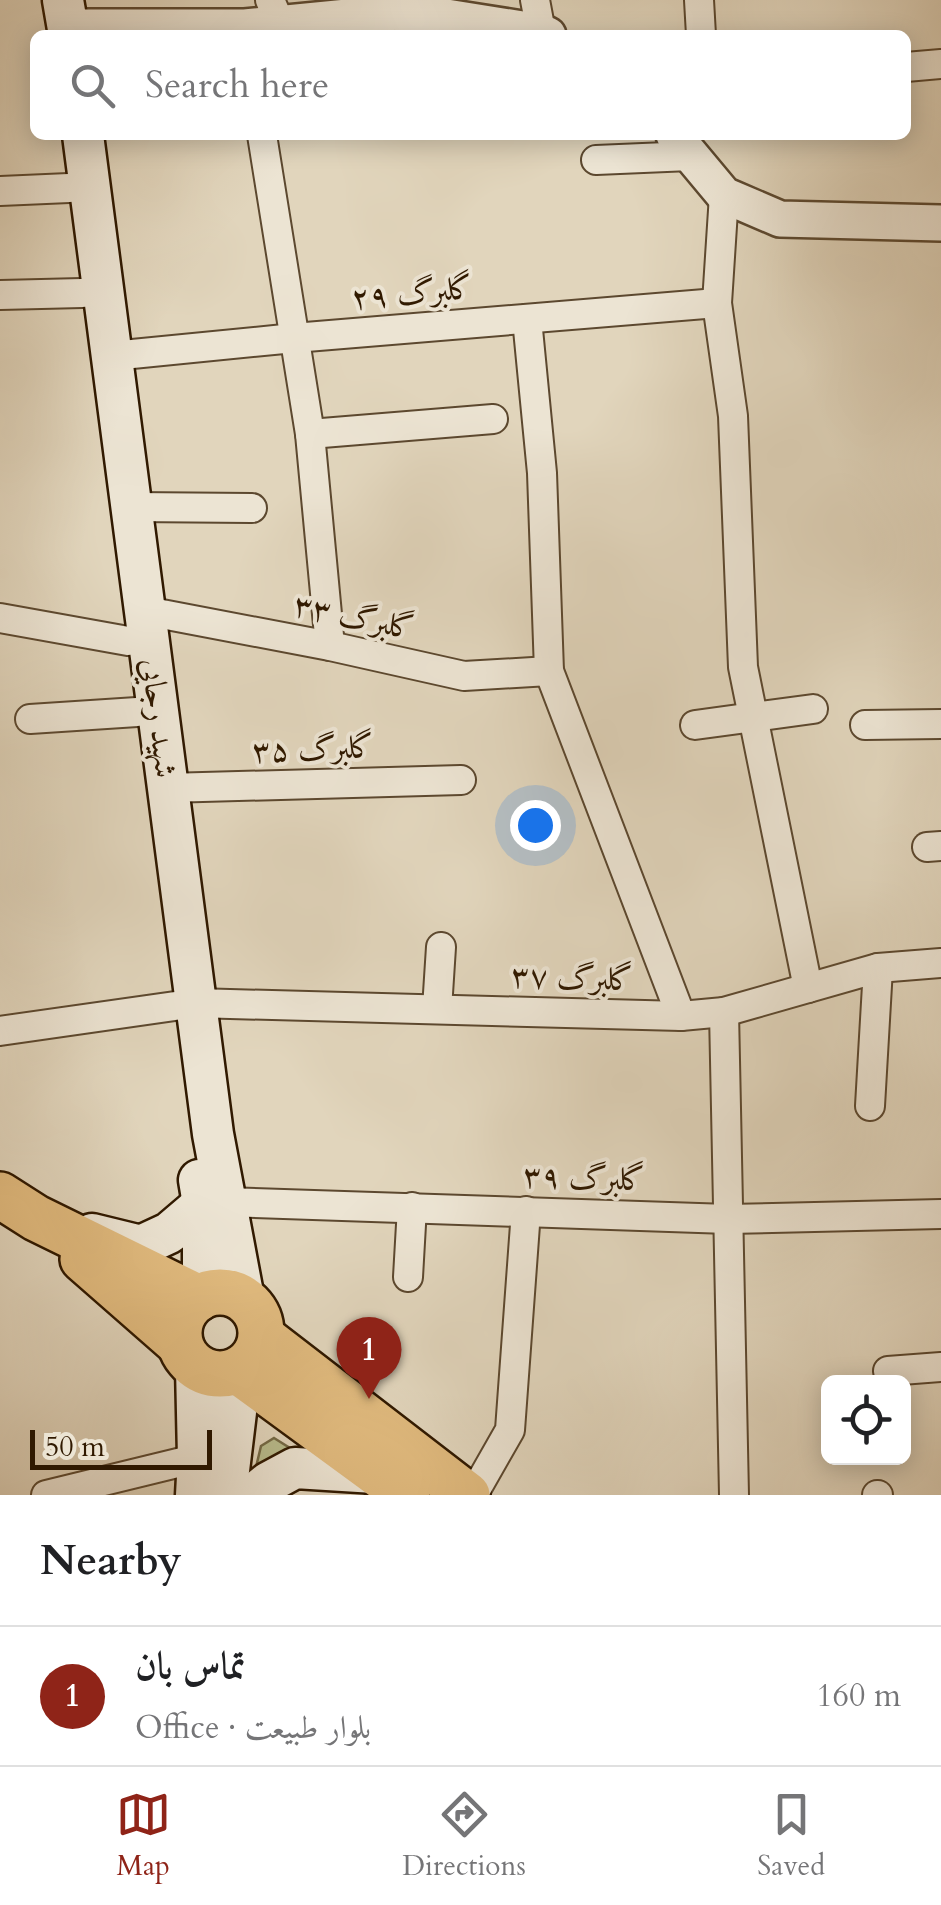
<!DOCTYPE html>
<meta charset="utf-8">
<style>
body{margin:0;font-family:Cardo,Amiri,serif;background:#f2f2f2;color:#202124}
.controls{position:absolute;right:30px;bottom:30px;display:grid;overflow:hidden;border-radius:15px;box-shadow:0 5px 25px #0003}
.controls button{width:90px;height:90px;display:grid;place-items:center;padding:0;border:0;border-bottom:2px solid #e0e0e0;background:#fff;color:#202124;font:50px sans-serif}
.scale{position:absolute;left:30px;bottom:25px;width:182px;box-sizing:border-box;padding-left:10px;border:5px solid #301900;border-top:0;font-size:28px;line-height:35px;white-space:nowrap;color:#301900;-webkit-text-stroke:8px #ece4d3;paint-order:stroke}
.you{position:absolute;left:535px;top:825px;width:35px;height:35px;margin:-25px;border:8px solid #fff;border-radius:50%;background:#1a73e8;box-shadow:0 0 0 15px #1a73e833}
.badge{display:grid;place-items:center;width:65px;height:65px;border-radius:50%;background:#8f2418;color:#fff;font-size:32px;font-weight:700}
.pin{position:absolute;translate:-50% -82px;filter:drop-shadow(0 2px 5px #0008)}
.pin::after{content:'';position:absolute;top:52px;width:35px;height:30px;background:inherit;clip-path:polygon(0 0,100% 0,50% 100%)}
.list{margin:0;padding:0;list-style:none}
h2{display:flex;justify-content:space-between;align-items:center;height:130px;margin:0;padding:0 40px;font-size:42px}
h2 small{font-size:32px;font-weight:400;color:#757577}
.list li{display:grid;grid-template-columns:65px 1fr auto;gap:30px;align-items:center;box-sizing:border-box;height:140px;padding:0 40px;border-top:2px solid #e0e0e0}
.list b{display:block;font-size:38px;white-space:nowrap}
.list p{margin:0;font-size:32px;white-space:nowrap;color:#757577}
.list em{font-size:32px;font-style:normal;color:#757577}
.icon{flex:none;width:55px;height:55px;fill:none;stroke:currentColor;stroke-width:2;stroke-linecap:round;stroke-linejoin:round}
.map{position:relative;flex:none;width:941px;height:1495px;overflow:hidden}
.search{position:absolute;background:#fff;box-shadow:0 5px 25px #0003;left:30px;right:30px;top:30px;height:110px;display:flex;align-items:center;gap:25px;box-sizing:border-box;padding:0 35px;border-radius:15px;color:#757577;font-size:38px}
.sheet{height:270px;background:#fff}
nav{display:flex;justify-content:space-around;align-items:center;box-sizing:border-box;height:140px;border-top:2px solid #e0e0e0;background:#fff;font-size:28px;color:#757577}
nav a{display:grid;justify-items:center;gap:5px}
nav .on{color:#8f2418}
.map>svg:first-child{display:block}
</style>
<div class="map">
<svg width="941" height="1495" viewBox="0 0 941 1495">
<rect width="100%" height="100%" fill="#e1d5bc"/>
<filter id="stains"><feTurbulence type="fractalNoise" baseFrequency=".002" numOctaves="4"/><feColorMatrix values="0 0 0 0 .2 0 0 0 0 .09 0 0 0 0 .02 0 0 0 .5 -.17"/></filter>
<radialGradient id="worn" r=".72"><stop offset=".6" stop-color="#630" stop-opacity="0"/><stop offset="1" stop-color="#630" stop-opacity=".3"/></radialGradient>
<path fill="#b8bc8d" stroke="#746a46" stroke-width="2.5" d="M274,1438L301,1455L253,1480L261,1446Z"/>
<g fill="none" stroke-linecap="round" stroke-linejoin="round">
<g stroke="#5c482f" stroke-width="32">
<g id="minor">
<path d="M270,0L280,23"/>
<path d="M405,0L410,35"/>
<path d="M535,0L541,32"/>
<path d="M699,0L701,35"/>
<path d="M906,67L941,64"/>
<path d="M262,135L310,434L330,646"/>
<path d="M596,160L690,156"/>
<path d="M0,191L69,188"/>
<path d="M724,195L717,303L733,416L743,667L808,988"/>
<path d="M0,295L82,293"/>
<path d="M527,319L542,473L549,671L681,1016"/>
<path d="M112,356L294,338L717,303"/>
<path d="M310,434L493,419"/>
<path d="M132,507L252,508"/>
<path d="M146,611L330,646L464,676L549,671"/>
<path d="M0,618L128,641"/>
<path d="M30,719L137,712"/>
<path d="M695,725L813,709"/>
<path d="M865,725L941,724"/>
<path d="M167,788L461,780"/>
<path d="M927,847L941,846"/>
<path d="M195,1003L681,1016L724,1012L878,968L941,963"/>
<path d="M437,1009L441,947"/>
<path d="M724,1012L734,1495"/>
<path d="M0,1031L175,1006"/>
<path d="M870,1106L878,968"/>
<path d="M225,1202L728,1219L941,1214"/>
<path d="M408,1277L412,1207"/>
<path d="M888,1371L941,1367"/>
<path d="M46,1495L198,1458"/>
<path d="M473,1495L510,1430L526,1211"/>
<path d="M877,1495H878"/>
</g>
</g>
<g stroke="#5c482f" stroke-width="40">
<g id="tertiary">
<path d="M68,27H245L408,11L541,32L548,35"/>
<path d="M674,135L724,195L780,219L941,223"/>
</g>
</g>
<g stroke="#301900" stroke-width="45">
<g id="secondary">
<path d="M63,0L69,35"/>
<path d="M83,135L213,1134L244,1299"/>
<path d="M199,1180L203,1204V1295"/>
<path d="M92,1234L141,1246L169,1233L203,1204"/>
<path d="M196,1495L198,1458L196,1367"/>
<path d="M226,1495L236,1412L232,1373"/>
<path d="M253,1495L269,1482L295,1468L375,1473"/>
</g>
</g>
<g stroke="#301900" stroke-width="50">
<g id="primary">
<path d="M0,1195L36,1218L199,1298"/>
<path d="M83,1259L180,1344"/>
<circle cx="220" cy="1333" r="41"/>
<path d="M262,1337L467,1495"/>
<path d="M238,1371L407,1495"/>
</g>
</g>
<use href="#minor" stroke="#ece4d3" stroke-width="28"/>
<use href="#tertiary" stroke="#ece4d3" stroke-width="35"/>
<use href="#secondary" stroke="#ece4d3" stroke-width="40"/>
<use href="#primary" stroke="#e0ba7e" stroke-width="45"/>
</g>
<g text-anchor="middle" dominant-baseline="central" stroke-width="8" stroke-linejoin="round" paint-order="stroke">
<g font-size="32" fill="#301900" stroke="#ece4d3">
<text transform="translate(412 293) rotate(-5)">گلبرگ ۲۹</text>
<text transform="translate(354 617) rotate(12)">گلبرگ ۳۳</text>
<text transform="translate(159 718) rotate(83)">شهید رجایی</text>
<text transform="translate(313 749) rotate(-2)">گلبرگ ۳۵</text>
<text transform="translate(572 978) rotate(2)">گلبرگ ۳۷</text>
<text transform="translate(584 1178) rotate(2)">گلبرگ ۳۹</text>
</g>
</g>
<rect width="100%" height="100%" filter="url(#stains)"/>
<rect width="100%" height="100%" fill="url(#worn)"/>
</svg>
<div class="controls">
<button><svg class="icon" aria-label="locate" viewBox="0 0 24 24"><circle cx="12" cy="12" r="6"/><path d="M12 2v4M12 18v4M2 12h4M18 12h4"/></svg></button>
</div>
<div class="scale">50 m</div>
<div class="you"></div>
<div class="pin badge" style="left:369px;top:1399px">1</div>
<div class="search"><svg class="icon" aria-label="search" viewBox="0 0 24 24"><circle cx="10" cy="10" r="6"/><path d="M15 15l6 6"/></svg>Search here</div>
</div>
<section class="sheet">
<h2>Nearby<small></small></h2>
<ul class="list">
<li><span class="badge">1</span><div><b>تماس بان</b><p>Office · بلوار طبیعت</p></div><em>160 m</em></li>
</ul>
</section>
<nav>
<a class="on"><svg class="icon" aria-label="map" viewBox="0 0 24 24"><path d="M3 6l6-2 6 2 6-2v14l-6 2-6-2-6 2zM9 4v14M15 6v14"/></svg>Map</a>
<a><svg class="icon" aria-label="directions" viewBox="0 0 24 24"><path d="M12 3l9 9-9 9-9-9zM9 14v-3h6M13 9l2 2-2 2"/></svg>Directions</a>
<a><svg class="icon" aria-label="saved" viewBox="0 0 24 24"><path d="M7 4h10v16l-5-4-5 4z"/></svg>Saved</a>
</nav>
